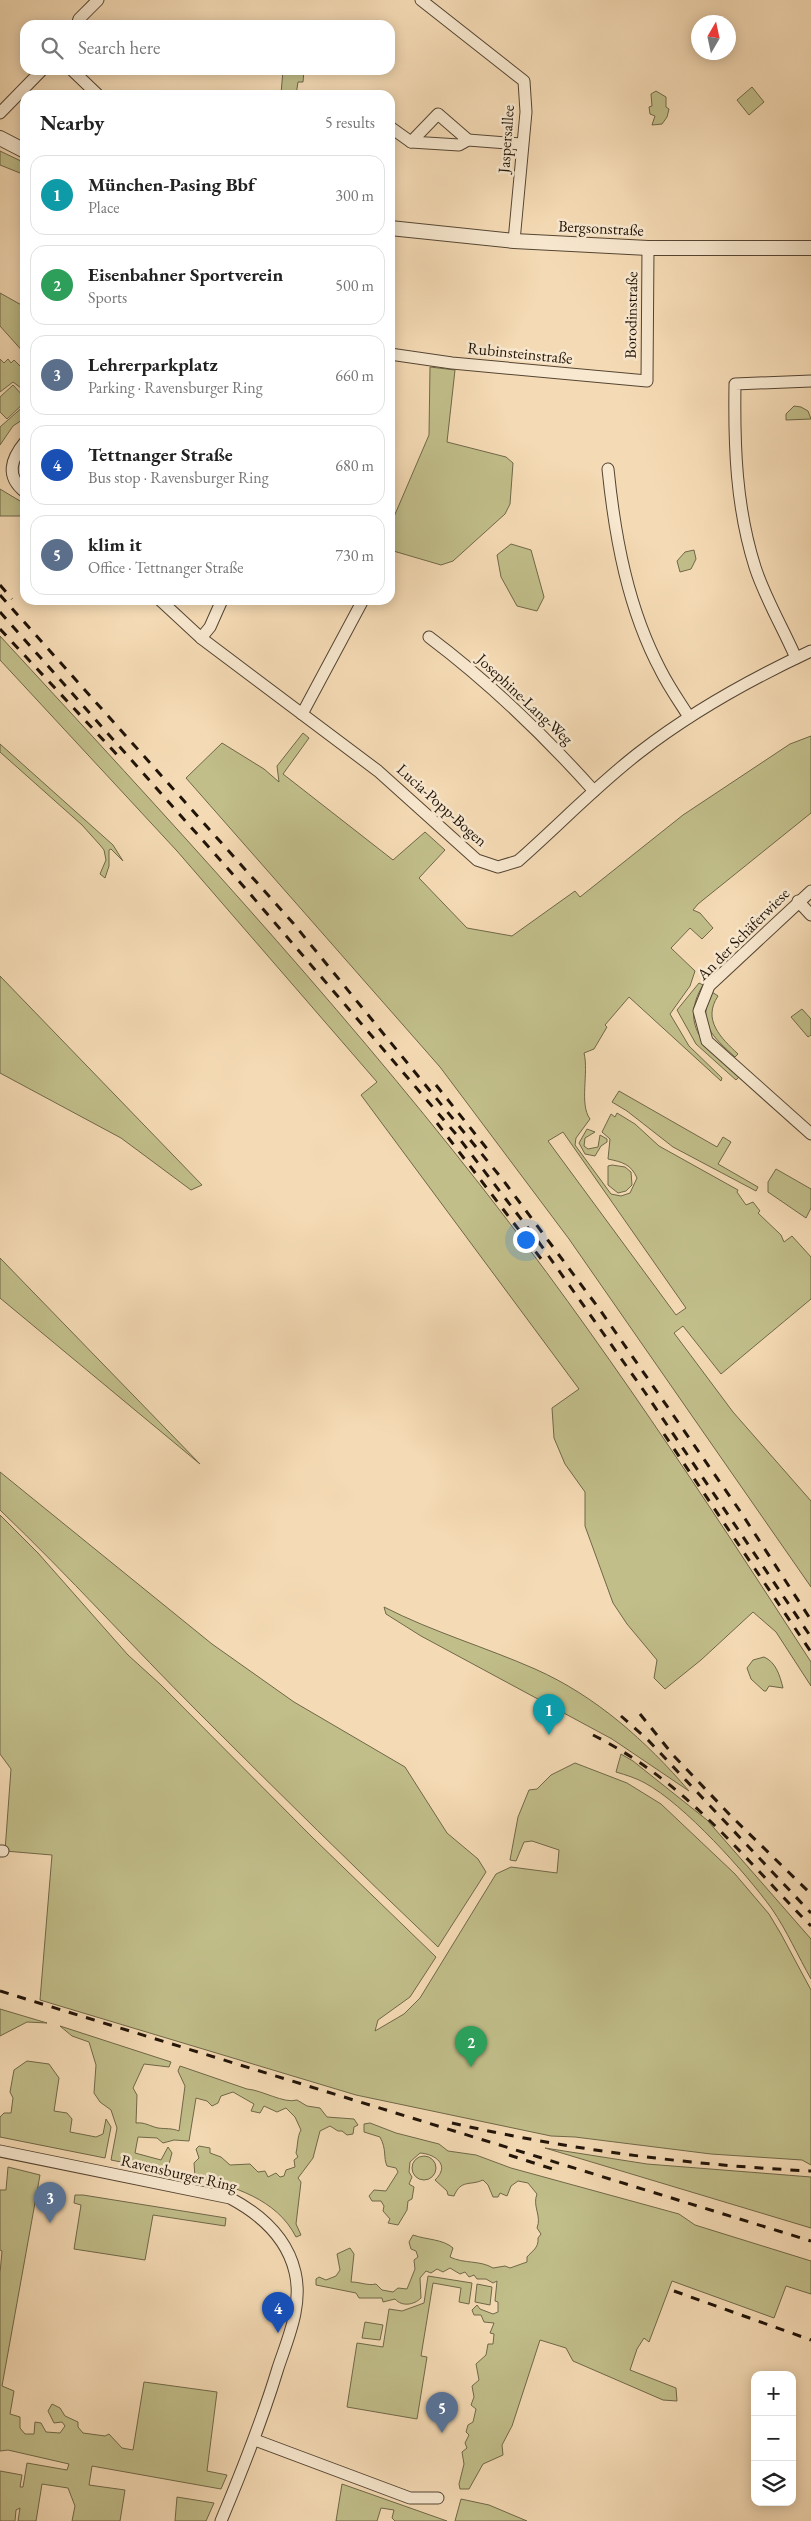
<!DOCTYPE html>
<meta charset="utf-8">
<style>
body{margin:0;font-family:"EB Garamond",serif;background:#f6f6f6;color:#222}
.controls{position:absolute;right:15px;bottom:15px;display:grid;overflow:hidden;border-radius:10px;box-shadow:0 2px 12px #0003}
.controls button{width:45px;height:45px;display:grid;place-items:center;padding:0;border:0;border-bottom:1px solid #e0e0e0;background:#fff;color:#222;font:25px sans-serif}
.compass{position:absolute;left:691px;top:15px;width:45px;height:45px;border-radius:50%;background:#fff;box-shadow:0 2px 12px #0003;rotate:9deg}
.you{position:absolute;left:525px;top:1239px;width:18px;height:18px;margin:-12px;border:4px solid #fff;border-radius:50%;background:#1a73e8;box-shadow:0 0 0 8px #1a73e833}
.badge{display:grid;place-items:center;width:32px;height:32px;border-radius:50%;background:#8f2418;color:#fff;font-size:16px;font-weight:700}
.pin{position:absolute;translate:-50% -41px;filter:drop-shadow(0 1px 2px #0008)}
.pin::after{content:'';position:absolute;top:26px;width:18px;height:15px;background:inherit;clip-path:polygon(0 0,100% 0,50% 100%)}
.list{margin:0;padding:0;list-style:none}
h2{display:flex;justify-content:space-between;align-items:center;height:65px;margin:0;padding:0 20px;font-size:21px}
h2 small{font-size:16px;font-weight:400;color:#767676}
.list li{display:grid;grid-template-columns:32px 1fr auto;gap:15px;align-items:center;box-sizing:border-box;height:80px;margin:0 10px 10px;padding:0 10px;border:1px solid #e0e0e0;border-radius:15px}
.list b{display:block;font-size:19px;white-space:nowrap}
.list p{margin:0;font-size:16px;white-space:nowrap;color:#767676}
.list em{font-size:16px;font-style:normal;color:#767676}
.icon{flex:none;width:28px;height:28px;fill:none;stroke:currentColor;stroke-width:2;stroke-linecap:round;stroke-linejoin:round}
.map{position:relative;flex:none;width:811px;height:2521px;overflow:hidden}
.search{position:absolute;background:#fff;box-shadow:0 2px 12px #0003;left:20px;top:20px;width:375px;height:55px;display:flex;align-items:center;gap:12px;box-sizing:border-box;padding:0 18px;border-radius:15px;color:#767676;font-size:19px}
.panel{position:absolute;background:#fff;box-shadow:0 2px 12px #0003;left:20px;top:90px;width:375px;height:515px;border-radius:15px}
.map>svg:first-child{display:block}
</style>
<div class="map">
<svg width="811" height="2521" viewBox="0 0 811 2521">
<rect width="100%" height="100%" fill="#f5dbb5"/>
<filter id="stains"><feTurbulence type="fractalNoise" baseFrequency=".004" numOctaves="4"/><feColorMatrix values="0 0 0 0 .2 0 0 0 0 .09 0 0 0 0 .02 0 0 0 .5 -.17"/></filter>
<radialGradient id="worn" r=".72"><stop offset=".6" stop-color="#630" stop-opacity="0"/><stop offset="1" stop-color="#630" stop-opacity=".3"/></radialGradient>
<g fill="#c1be8a" stroke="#706849" fill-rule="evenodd">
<path d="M283,70H304L303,82H298L296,95L281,94Z"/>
<path d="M752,87L764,102L749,115L737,100Z"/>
<path d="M656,91L666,97V107L669,109L667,117L662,124L652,125L655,116L650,114L649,107L652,106L651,94Z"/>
<path d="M0,151L25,163V175L0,165Z"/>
<path d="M0,293L25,307V354L0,326Z"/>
<path d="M0,359L4,363L8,359L11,363L14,360L21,367L25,364V391L13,382L0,392Z"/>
<path d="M430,367L455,370L447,442L506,457L513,463L510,504L505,514L453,561L441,565L390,550V526L429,435Z"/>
<path d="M13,385L25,398V402L7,419L0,412V397Z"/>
<path d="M25,405V418L13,426L0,445V427Z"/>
<path d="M794,406L801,407L808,411L811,419L786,420V414Z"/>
<path d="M0,489L25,504V516H0Z"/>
<path d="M511,544L531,550L544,597L537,611L517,606L501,577L497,555Z"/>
<path d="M694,550L696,559L691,569L680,572L677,561L685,552Z"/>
<path d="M0,636C165,815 331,994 481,1186C600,1338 706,1500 811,1662V1686L776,1632L753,1612L701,1660L665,1689L654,1678L657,1660L627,1624L613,1603L585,1526V1492L565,1464L554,1438L552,1408L579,1389L361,1095L377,1082L177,851L0,660Z"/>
<path d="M303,733L309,738L283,774L393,860L425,832L445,850L419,878L467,928L512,936L575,891L580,897L683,815L790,744L811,736V813L698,904L693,910L700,913L713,928L702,939L690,928L671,948L695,971L690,986L670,1014L689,1046L722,1078L721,1081L629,997L605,1025L607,1027L594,1049L584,1053C589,1073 579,1104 590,1119L576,1138L575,1145L611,1194L621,1196L630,1193L637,1178C631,1164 622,1162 608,1159L610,1139L602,1132L611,1114L615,1117L617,1113L635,1124L659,1146L738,1190L737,1192L746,1205L753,1202L760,1211L758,1213L781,1235L784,1242L792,1236L811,1257V1299L721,1374L683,1326L674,1333L733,1412L811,1501V1587L569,1239L440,1067L186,778L222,743L264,769L279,782L277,766ZM563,1132L686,1308L676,1315L548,1141Z"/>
<path d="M0,744L113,845L123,861L111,849L109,850V866L105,878L100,874L106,860L104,850L100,845L82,825L0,752Z"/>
<path d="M0,976L202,1185L191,1190L121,1138L0,1073Z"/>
<path d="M699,983L703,985C677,1028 710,1050 739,1077L736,1080L696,1044L677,1010Z"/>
<path d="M712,992L718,996C702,1020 721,1038 738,1054L735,1057C713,1037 696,1023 712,992Z"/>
<path d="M802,1009L811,1019V1035L808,1037L791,1017Z"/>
<path d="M619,1091L717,1147L723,1137L731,1142L718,1164L758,1187L756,1191L673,1147L627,1111L612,1102Z"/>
<path d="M587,1129L595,1132L585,1138L584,1146L588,1149L598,1147L600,1135L607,1139V1142L601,1146L595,1156L585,1154L579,1143Z"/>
<path d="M612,1165L625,1167L631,1172L632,1185L626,1191L618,1193L608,1185V1166Z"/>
<path d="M776,1169L811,1189V1208L806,1218L768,1192V1182Z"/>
<path d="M0,1258L200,1464L0,1298Z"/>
<path d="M0,1472L212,1644L294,1702L405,1767L447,1833L478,1859L486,1872L438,1947C357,1870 278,1792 199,1713C132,1646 69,1576 0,1510Z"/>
<path d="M0,1515L38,1553L128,1655L161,1685L313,1838L436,1957L410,1997L378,2020L375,2031L404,2014L420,1998L496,1874L511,1867L557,1873L559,1850L532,1841L524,1842L516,1861L510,1860L518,1817L529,1790L537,1789L551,1775L575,1763L627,1783L661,1804L735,1874L769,1914L781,1934L811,1990V2165L802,2160L711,2154L575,2137L551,2136L356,2095L40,2000L52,1855L5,1851L11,1769L0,1754Z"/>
<path d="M384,1607C433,1632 485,1647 535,1669C596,1696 646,1741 689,1791L612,1739L421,1636L386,1614Z"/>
<path d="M764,1657C776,1662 780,1676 783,1688L769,1686L766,1691H764L751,1679L747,1668L753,1660Z"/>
<path d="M621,1754L633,1761L707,1820L811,1939V1979C798,1956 787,1931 772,1909C746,1873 684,1804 645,1783C636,1778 626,1775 616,1772Z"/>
<path d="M0,2009L47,2023L27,2022L0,2036Z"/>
<path d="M60,2026L171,2062L169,2067L144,2064L133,2088L137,2095L136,2123C145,2122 149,2126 158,2128C165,2129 172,2128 179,2131L185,2086L178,2071L180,2066L247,2089C262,2090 284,2104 297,2100L307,2106L320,2108L327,2117L354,2119L358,2125L354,2127L353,2134L347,2135L342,2131H338L330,2126L320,2131L313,2158L298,2178L301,2182L296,2224L301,2235L296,2237C277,2199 233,2186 195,2177L194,2163L199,2158L196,2149L199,2146L210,2148V2153L221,2157L230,2165L250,2164L258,2172L265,2171L268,2177L276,2173L280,2177L284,2176L286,2170L295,2167L294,2160L298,2157L296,2153C298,2145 297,2137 301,2130L295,2117L286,2108L277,2112L264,2106L260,2113L251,2111L254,2104L233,2092L221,2096L218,2103L212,2106L207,2101L196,2098L189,2141L174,2140L163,2143L157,2138L138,2137L135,2153L161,2160L168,2147L172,2153L167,2171L111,2160L117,2128L111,2110L100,2102L94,2093L96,2065L89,2042L72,2036Z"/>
<path d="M27,2061L49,2064L59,2078L54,2111L67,2113L72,2119L70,2132L96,2137L103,2134L106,2119L111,2127L105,2158L0,2137V2117L4,2113H11L13,2098L10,2092L14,2070Z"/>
<path d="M370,2123L396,2133L439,2144L448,2151L476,2155L511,2168L679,2214L695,2225L811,2261V2294L786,2286L774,2318L672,2281L649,2342L644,2338L637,2349L630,2370L676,2388L677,2401L663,2400L573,2361L566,2348L540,2340L512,2426L502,2445L503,2455L483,2464L469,2489H460L459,2484L464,2464L462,2452L467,2448L465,2443L469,2435L466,2432L468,2425L473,2422L476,2409L471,2405L474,2397L472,2386L479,2380L476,2364L486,2355L488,2344H493L494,2334L490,2333L494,2323L484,2322L481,2315H474L472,2310L477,2305L480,2309L493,2314L498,2312V2302L495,2301L497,2281L493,2283L486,2279H477L474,2275L469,2277L465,2272L460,2274L450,2268L443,2272L437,2269L431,2273L426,2271L420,2278L421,2298C414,2305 402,2307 395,2299L383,2302L382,2298H359L356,2293L316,2285V2279L319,2277L326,2280L336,2276L340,2270L337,2254L350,2248L354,2254L351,2282C361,2282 367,2286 376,2284L382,2290L393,2292L398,2288L407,2289L415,2269L414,2260L418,2257L416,2251L411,2249L409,2242L413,2235C427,2240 443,2239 453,2248L450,2257C464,2264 480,2260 493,2268L505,2266L510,2268L527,2262V2257C532,2251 539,2248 538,2238L541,2234L537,2228C542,2216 532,2206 537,2194L528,2183L518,2181L511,2186L507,2196L500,2193L498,2197H493L488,2185L483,2180C470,2186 461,2179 454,2196L448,2195L447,2191L435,2180C451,2165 435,2154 420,2153L410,2162L409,2172L412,2177L409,2184L414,2187L412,2199L408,2201L407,2210L398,2225L388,2223L390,2219L383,2211L384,2206L381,2201H372L369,2196L374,2190L386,2191L398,2172L396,2168L387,2166C383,2157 387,2150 380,2137L364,2132V2124Z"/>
<path d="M545,2148L647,2164L811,2177V2228Z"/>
<circle cx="424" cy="2168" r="12"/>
<path d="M8,2167L40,2175L2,2386L14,2391L10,2414L20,2417V2428L25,2434H34L35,2422L41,2423L46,2432L60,2433L65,2426L62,2422L54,2423L48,2411L52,2404L60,2408L65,2416L78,2422V2427L83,2433L105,2436L109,2434L122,2448L133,2450L144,2382L217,2392L207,2471L227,2475L221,2489L92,2466L89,2485L125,2490L120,2521H72L75,2506L68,2488L42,2484L36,2521H18L20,2508L16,2510L15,2521H0V2471L22,2475L20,2487H23L27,2463L67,2470L69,2464L8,2450L0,2451V2273L2,2251L0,2250V2190H6Z"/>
<path d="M75,2195H83L226,2218L225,2226L153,2215L145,2260L74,2249L81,2205L74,2203Z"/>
<path d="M428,2276L472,2283L469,2304L459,2302L461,2288L433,2283L421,2356L427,2357L417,2419L347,2407L357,2343L383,2347L389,2309L402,2311L424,2303Z"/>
<path d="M477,2284L492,2287L490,2305L475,2302Z"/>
<path d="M365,2322L383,2325L380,2340L362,2338Z"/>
<path d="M342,2484L447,2521H395L392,2518L394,2510L381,2508L377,2521H336Z"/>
<path d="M177,2497L214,2503L206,2521H175Z"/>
<path d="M461,2499L489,2505L527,2521H455Z"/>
</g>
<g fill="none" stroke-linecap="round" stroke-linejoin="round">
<g stroke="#554533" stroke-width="13">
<g id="minor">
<path d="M421,0L524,81L526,112L514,241"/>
<path d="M77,25L79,19L98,0"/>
<path d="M72,70L98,95"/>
<path d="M0,113L42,70"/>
<path d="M390,127L411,142L459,145L468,140L521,144"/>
<path d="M411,142L438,114L468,140"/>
<path d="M390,354L452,363L647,381L648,248"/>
<path d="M25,442C11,459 5,476 25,492"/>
<path d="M608,469C615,538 628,609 661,671C669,687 679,701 689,717"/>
<path d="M160,600L201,638L378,771L477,860L498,867L518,861C559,825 597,785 640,752C693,711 751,679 811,651"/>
<path d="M429,637C490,683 543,734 594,791"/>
<path d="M201,638L210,627L222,600"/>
<path d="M796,658C783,628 765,598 755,567C736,507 734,446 735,384L811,381"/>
<path d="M302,714L363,600"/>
<path d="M811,891L709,986L699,1011L707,1041L811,1134"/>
<path d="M798,901L811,915"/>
<path d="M0,1851H3"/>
<path d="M0,2151L230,2198C260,2214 287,2238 295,2272C303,2305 288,2338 278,2368C262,2421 242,2471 221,2521"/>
<path d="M255,2440L410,2498H438"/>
</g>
</g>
<g stroke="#554533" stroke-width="16">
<g id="tertiary">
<path d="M0,138L25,151"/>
<path d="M390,228L514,241L648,248H811"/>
</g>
</g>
<use href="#minor" stroke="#f8e8cf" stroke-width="11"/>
<use href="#tertiary" stroke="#f8e8cf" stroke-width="14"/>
<g stroke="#201308" stroke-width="3" stroke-dasharray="9 9" stroke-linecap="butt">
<path d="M0,585L12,599"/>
<path d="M0,595L293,923L503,1180L600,1310L740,1511L811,1620"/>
<path d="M0,612L245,888L455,1133L538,1241L644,1391L811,1637"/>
<path d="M0,629L121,759"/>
<path d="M436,1085L492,1155"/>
<path d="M437,1123L542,1260"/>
<path d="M664,1434L811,1652"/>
<path d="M640,1714L673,1755L731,1816L811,1894"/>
<path d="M621,1716L648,1740L811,1913"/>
<path d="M593,1735C686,1782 739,1853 811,1926"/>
<path d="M0,1991L811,2241"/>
<path d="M452,2123C570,2150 690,2165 811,2171"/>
<path d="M509,2155L559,2171"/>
<path d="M674,2291L811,2340"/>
</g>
</g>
<g text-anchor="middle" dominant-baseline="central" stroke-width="5" stroke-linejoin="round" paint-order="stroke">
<g font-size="16" fill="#201308" stroke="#f8e8cf">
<text transform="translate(506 139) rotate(-86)">Jaspersallee</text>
<text transform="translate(601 228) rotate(3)">Bergsonstraße</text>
<text transform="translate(631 315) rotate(-89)">Borodinstraße</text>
<text transform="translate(520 353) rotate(6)">Rubinsteinstraße</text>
<text transform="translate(525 699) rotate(43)">Josephine-Lang-Weg</text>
<text transform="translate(442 805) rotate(42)">Lucia-Popp-Bogen</text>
<text transform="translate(743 934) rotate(-45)">An der Schäferwiese</text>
<text transform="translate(179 2173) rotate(13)">Ravensburger Ring</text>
</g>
</g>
<rect width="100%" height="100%" filter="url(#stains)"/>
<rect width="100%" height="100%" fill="url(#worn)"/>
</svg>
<div class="controls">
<button>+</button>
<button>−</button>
<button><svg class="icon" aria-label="layers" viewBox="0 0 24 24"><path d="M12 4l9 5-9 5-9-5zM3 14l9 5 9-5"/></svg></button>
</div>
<svg class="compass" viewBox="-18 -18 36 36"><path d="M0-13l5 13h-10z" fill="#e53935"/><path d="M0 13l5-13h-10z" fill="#767676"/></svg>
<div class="you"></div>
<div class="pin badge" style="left:549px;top:1735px;background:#0f9aa8">1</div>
<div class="pin badge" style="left:471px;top:2067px;background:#2e9e5b">2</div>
<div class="pin badge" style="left:50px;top:2223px;background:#5c6f8a">3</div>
<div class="pin badge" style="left:278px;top:2333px;background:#1a4fb4">4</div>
<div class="pin badge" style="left:442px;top:2433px;background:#5c6f8a">5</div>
<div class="search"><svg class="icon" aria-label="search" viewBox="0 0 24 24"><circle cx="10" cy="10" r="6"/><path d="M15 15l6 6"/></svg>Search here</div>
<section class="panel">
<h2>Nearby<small>5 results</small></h2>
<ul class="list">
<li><span class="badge" style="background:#0f9aa8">1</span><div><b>München-Pasing Bbf</b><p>Place</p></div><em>300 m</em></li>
<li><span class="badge" style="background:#2e9e5b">2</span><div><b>Eisenbahner Sportverein</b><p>Sports</p></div><em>500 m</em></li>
<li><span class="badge" style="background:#5c6f8a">3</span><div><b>Lehrerparkplatz</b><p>Parking · Ravensburger Ring</p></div><em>660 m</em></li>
<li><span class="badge" style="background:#1a4fb4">4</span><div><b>Tettnanger Straße</b><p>Bus stop · Ravensburger Ring</p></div><em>680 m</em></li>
<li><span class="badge" style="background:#5c6f8a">5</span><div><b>klim it</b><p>Office · Tettnanger Straße</p></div><em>730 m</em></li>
</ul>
</section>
</div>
